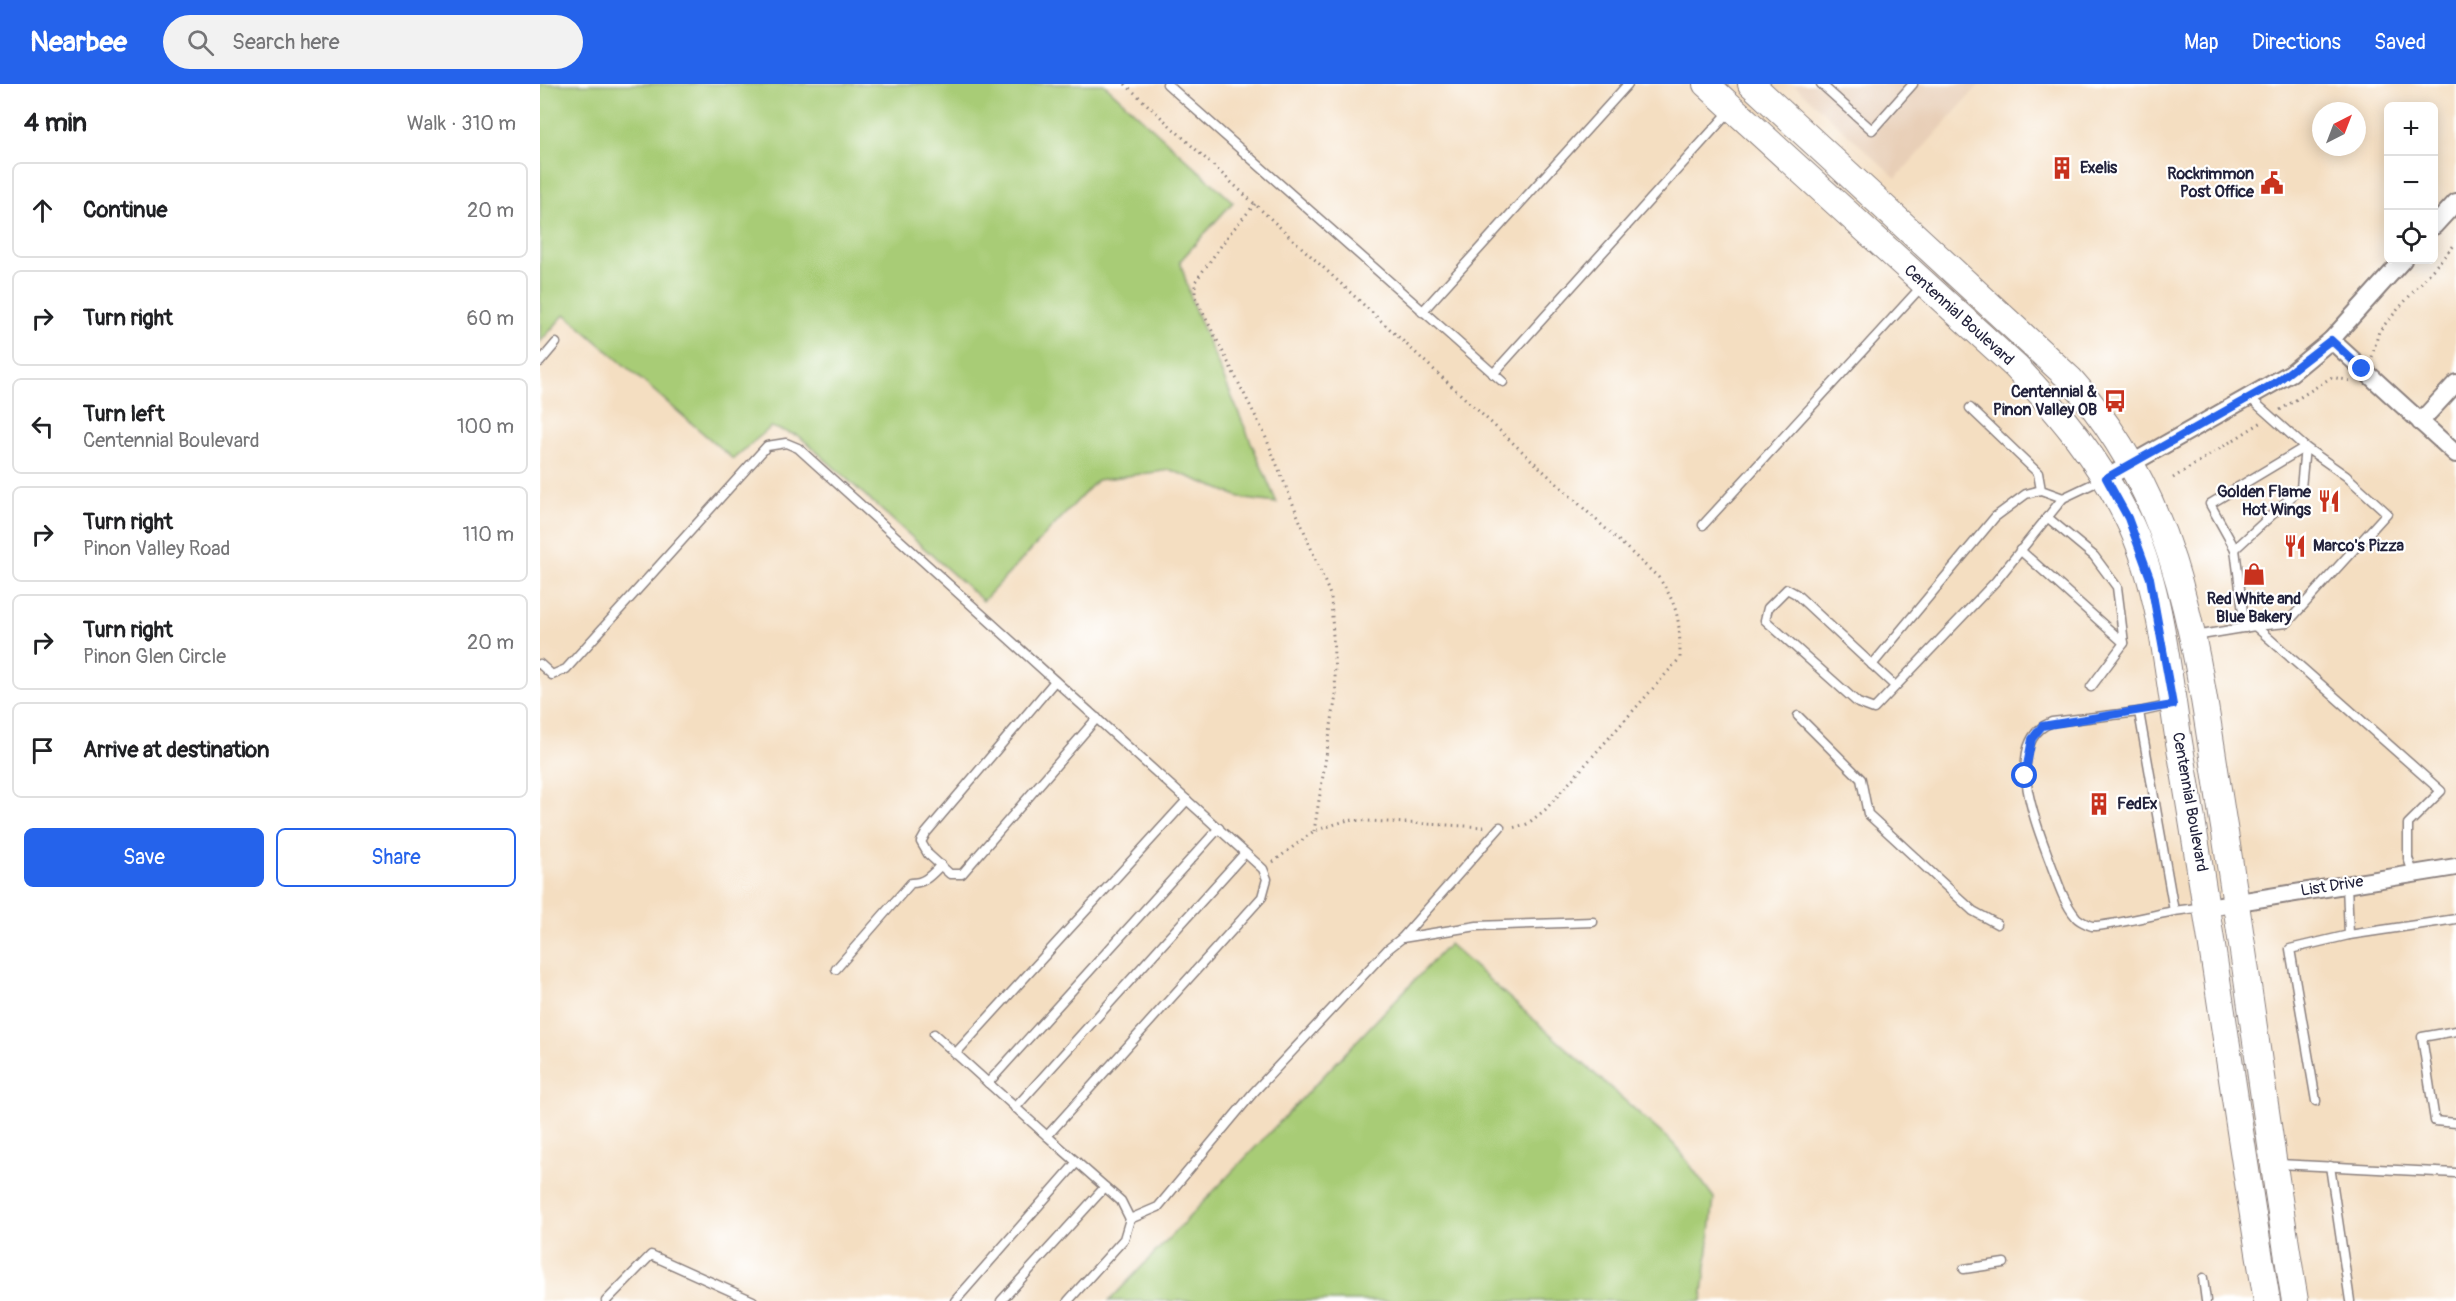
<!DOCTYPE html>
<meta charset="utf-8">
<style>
body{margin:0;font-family:Pangolin,sans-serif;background:#f2f2f2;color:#202124}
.controls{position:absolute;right:18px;top:18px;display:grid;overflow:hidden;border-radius:9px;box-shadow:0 3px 15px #0003}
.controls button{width:54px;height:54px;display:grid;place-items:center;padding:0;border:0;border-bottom:2px solid #e0e0e0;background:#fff;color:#202124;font:30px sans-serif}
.compass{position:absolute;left:1772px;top:18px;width:54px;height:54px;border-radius:50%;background:#fff;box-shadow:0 3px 15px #0003;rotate:42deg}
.stop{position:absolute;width:18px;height:18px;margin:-14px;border:4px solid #2563eb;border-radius:50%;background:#fff}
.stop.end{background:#2563eb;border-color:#fff;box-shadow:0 2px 6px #0008}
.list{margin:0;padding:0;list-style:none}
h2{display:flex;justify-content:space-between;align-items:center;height:78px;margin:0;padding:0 24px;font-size:26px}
h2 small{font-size:20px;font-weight:400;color:#757577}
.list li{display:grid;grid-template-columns:39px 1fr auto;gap:18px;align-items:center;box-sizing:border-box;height:96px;margin:0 12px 12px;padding:0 12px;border:2px solid #e0e0e0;border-radius:9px}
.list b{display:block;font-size:22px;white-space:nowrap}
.list p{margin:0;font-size:20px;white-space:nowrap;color:#757577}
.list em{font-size:20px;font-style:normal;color:#757577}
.actions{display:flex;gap:12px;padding:18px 24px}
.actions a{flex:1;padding:14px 0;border:2px solid #2563eb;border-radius:9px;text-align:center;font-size:21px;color:#2563eb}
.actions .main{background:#2563eb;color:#fff}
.icon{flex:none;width:33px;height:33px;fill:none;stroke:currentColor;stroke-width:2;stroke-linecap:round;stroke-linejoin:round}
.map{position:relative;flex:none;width:1916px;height:1217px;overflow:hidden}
header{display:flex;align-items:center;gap:36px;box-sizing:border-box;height:84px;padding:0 30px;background:#2563eb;color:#fff}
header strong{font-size:28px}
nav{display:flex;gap:33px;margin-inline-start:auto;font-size:21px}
.search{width:420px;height:54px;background:#f2f2f2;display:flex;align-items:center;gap:15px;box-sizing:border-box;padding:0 21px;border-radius:33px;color:#757577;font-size:22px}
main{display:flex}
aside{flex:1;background:#fff}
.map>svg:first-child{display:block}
</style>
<header>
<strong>Nearbee</strong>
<div class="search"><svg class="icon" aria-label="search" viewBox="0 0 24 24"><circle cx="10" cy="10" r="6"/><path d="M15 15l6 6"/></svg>Search here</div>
<nav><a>Map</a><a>Directions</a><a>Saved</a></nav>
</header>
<main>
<aside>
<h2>4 min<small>Walk · 310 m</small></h2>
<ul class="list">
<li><svg class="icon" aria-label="ahead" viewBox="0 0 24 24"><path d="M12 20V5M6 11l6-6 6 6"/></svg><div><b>Continue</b></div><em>20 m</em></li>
<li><svg class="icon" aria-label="right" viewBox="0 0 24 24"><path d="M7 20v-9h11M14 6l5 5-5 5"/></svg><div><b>Turn right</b></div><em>60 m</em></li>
<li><svg class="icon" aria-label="left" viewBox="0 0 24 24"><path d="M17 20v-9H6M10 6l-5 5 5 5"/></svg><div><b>Turn left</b><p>Centennial Boulevard</p></div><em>100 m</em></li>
<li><svg class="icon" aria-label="right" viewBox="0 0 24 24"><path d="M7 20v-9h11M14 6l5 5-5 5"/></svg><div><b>Turn right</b><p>Pinon Valley Road</p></div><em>110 m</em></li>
<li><svg class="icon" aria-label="right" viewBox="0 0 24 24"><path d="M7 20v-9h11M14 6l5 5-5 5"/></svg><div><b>Turn right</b><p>Pinon Glen Circle</p></div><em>20 m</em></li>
<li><svg class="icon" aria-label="arrive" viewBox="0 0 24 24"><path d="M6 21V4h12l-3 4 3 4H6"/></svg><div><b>Arrive at destination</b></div></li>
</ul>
<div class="actions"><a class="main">Save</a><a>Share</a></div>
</aside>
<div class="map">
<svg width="1916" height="1217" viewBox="0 0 1916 1217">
<rect width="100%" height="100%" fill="#fff"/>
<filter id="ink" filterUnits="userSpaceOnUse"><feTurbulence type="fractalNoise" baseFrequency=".0167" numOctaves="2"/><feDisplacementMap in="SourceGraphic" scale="12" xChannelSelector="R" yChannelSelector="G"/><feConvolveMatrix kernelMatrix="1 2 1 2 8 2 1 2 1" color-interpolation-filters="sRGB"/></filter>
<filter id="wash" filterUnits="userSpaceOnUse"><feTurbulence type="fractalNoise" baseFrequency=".008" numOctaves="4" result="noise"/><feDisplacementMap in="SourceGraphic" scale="24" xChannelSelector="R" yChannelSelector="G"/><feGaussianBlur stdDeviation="1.35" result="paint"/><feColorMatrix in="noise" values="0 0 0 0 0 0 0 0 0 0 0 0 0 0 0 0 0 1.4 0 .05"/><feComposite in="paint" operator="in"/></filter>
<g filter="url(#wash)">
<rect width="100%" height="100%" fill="#f4dec1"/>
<path fill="#e8cfb7" d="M1253,0H1440L1356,94Z"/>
<g fill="#a8cc76" stroke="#657758" stroke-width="1.5">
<path d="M0,0H564L693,118L640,177L654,224L737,419L705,415L631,386L557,396L443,517L259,352L231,343L193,375L25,230L0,258Z"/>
<path d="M909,860L1137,1063L1174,1114L1162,1217H569Z"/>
</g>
</g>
<g filter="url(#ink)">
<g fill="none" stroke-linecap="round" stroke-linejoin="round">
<g stroke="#8b807e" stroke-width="11">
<g id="lane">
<path d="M627,0L963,298"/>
<path d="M1281,0L1332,46L1373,0"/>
<path d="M882,228L1088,0"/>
<path d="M0,278L16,259"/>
<path d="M953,290L1190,27"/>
<path d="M1430,324L1498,389L1501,406L1523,414L1563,395"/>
<path d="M1507,433L1554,472L1577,503L1584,559L1551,603"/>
<path d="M1163,441L1382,202"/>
<path d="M1695,465L1761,404L1765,363L1806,392L1847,429L1747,539L1715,542"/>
<path d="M1480,466L1584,559"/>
<path d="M1705,544L1695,465L1670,420L1765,363L1710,314"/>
<path d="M1655,552L1715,542L1901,707L1868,740V774L1873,789"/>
<path d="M0,580L12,591L26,585L227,362L246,359L258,364L723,785L727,795L722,813L507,1052L581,1117L590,1135L584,1155L528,1217"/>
<path d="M1332,581L1455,433L1486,410L1501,406"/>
<path d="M515,597L386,749L381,758L388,770L410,790H422L557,634"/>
<path d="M1355,602L1256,510L1247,505L1228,524L1225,536L1318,619L1334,625L1456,497L1523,414"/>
<path d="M1631,621L1599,628L1634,827L1664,823"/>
<path d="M1599,628L1512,638C1462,657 1496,740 1509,775C1516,793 1523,818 1536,833C1538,836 1548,841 1552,842C1564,843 1618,830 1634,827"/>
<path d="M1258,632L1321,695L1328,730L1433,827L1457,840"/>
<path d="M1807,800L1809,851L1916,835"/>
<path d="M862,854L960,743"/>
<path d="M296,885L371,799C385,799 391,791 401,781"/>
<path d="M1916,947L1882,953L1895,1037L1916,1039"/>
<path d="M394,950L507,1052"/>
<path d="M415,970L647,716"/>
<path d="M448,999L679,744"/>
<path d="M1776,1017L1750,865L1809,851"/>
<path d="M475,1024L705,769"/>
<path d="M1737,1080L1916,1089"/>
<path d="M1790,1082L1810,1217"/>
<path d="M590,1135L618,1123L713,1009L848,865L862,854L937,842L1053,838"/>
<path d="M1424,1185L1464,1179"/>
<path d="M1663,1194L1666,1217"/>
<path d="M66,1217L111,1171L213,1217"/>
<path d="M415,1217L537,1078"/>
<path d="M461,1217L565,1103"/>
</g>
</g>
<g stroke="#8b807e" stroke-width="20">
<g id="street">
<path d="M1894,142L1916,118"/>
<path d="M1791,256L1916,370"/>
<path d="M1880,338L1916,299"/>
<path d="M1566,394L1751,289L1791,256L1863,176"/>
<path d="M1668,823L1916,783"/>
</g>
</g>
<g stroke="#8b807e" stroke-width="28">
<g id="primary">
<path d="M1166,0L1476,283C1520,329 1558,375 1587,433C1622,503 1627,588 1640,664C1672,848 1696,1033 1727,1217"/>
<path d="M1211,0L1530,295C1650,428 1657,582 1685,749C1710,905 1729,1061 1755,1217"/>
</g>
</g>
<g stroke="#8b807e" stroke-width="3" stroke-dasharray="1.5 4.5" stroke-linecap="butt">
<path d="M585,0L1119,494C1139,523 1140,539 1140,574L1005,726L987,740L972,744"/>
<path d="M715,120L691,148L655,198V213L724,349L791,513L796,611L774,747"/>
<path d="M1832,273L1839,247L1916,159"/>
<path d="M1740,326L1792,293L1811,297"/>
<path d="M1633,394L1722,338"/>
<path d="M733,778L774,747L808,736L945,743"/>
</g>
<use href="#lane" stroke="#fff" stroke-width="8"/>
<use href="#street" stroke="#fff" stroke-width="16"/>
<use href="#primary" stroke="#fff" stroke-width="26"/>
</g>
</g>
<g fill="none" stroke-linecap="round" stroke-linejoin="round" filter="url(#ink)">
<path stroke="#2563eb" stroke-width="8" d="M1485,692L1492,655L1502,642L1633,621L1610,494L1588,434L1566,394L1735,299L1791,256L1822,285"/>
</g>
<defs>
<g id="building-bare" transform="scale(1.8)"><path d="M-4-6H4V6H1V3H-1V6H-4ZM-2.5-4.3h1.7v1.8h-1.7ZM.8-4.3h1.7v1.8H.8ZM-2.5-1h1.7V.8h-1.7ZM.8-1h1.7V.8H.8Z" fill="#c8321e" stroke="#fff" stroke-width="2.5" paint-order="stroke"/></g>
<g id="civic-bare" transform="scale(1.8)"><path d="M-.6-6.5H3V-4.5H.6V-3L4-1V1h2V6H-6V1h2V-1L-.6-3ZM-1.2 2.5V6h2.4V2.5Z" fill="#c8321e" stroke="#fff" stroke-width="2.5" paint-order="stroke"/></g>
<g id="bus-bare" transform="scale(1.8)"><path d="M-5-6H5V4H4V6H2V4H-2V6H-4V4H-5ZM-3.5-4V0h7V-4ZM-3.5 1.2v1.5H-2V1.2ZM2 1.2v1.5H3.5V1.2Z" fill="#c8321e" stroke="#fff" stroke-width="2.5" paint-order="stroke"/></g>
<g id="restaurant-bare" transform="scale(1.8)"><path d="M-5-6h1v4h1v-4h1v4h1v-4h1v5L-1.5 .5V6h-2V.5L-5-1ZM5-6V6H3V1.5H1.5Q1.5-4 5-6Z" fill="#c8321e" stroke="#fff" stroke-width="2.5" paint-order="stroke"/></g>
<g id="shop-bare" transform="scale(1.8)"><path d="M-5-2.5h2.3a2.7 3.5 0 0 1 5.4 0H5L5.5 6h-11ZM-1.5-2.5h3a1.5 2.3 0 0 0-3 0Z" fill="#c8321e" stroke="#fff" stroke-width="2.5" paint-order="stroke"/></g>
</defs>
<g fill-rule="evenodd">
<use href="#building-bare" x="1522" y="84"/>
<use href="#civic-bare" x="1732" y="99"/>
<use href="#bus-bare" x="1575" y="317"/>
<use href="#restaurant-bare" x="1789" y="417"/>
<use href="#restaurant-bare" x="1755" y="462"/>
<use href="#shop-bare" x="1714" y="490"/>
<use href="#building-bare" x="1559" y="720"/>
</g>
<g text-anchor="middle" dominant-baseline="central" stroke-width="4.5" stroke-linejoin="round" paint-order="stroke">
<g font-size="16" font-weight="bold" fill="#22223b" stroke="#fff" text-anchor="start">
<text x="1540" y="84">Exelis</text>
<text x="1714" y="90" text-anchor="end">Rockrimmon<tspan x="1714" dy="18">Post Office</tspan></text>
<text x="1557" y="308" text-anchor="end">Centennial &amp;<tspan x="1557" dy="18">Pinon Valley OB</tspan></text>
<text x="1771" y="408" text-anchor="end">Golden Flame<tspan x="1771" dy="18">Hot Wings</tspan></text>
<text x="1773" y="462">Marco's Pizza</text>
<text x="1714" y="515" text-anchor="middle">Red White and<tspan x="1714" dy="18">Blue Bakery</tspan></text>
<text x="1577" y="720">FedEx</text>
</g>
<g font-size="16" fill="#22223b" stroke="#fff">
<text transform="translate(1419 231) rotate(42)">Centennial Boulevard</text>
<text transform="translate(1650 718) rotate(80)">Centennial Boulevard</text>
<text transform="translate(1792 802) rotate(-9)">List Drive</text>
</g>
</g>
</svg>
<div class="controls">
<button>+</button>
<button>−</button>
<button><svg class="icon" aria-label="locate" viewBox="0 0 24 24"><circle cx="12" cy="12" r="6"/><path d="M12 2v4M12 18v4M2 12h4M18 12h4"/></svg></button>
</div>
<svg class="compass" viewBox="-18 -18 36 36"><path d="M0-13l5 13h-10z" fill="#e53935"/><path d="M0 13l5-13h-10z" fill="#757577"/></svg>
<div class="stop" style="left:1485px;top:692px"></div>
<div class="stop end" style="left:1822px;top:285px"></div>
</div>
</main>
